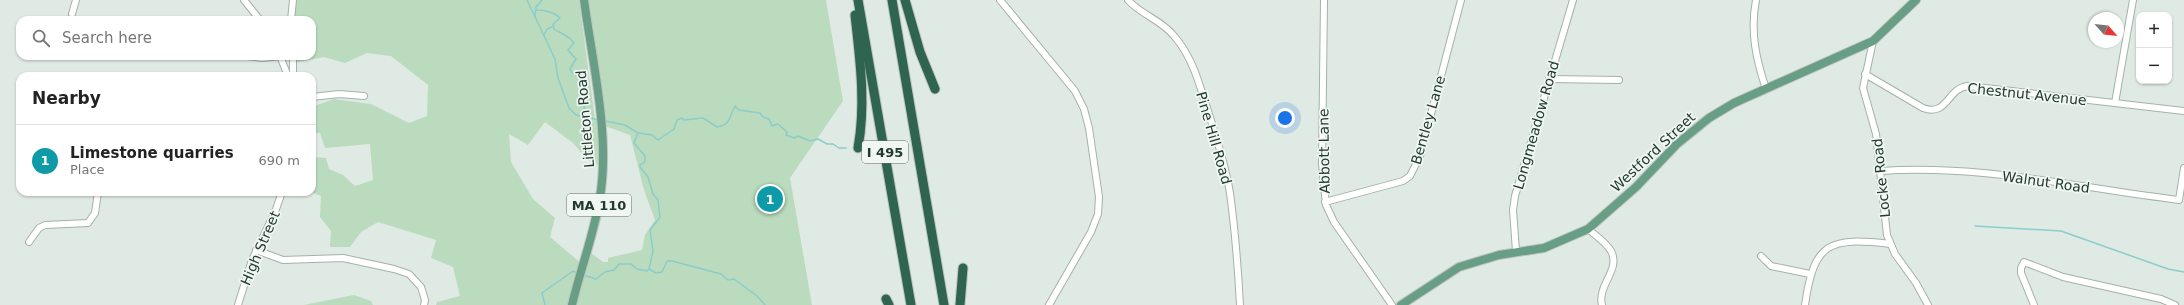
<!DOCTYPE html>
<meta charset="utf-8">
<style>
body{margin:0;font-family:"DejaVu Sans",sans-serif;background:#f6f6f6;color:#222}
.controls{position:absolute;right:12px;top:12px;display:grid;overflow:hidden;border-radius:8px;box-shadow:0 1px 3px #0004}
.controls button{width:36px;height:36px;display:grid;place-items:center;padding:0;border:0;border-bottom:1px solid #e0e0e0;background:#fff;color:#222;font:20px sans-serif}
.compass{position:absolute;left:2088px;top:12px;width:36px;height:36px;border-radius:50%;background:#fff;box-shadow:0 1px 3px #0004;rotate:117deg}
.you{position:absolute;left:1285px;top:118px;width:14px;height:14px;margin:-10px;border:3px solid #fff;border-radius:50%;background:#1a73e8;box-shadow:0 0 0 6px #1a73e833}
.badge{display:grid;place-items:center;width:26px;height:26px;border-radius:50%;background:#eb665d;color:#fff;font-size:13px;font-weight:700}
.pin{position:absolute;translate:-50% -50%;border:2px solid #fff;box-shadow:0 1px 4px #0006}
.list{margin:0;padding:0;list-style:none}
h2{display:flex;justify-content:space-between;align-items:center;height:52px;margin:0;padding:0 16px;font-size:17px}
h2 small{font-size:13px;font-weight:400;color:#767676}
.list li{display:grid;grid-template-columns:26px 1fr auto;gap:12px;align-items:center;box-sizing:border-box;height:72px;padding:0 16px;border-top:1px solid #e0e0e0}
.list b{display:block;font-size:15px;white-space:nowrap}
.list p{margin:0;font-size:13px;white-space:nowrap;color:#767676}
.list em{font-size:13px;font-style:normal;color:#767676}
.icon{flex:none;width:22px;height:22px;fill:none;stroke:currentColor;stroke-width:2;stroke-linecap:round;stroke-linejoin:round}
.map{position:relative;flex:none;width:2184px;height:305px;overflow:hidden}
.search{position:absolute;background:#fff;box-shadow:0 1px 3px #0004;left:16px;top:16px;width:300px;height:44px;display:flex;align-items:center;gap:10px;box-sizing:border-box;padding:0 14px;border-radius:12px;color:#767676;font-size:15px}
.panel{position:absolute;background:#fff;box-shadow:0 1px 3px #0004;left:16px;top:72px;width:300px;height:124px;border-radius:12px}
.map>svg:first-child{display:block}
</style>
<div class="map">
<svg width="2184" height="305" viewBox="0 0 2184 305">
<rect width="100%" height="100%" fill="#e0eae4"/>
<g fill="#badbbd">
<path d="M293,0H579L595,120L600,121L603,168L587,159L573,143L545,122L528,145L509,134L511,162L533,199L555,218L550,237L583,265L572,305H436L437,302L460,296L453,267L431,258L436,240L378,222L361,232L350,247H330L331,231L320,217L321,196L311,192L312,157L326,158L329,169L343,175L355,186L373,180L370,144L325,148L320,133H312V107L334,99L371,104L409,123L427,116L428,85L391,56L367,53L345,63L324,57L293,63V56H312V20H291Z"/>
<path d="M588,0H826L843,101L790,178L812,305H576L591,253L603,262H608V258L642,250L645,235L655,220L644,190L630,135L605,126L606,118Z"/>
<path d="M354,295L371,301L373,305H304Z"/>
</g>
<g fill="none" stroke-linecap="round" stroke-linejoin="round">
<g stroke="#8acdcb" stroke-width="1.5">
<path d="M527,0L555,59L558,78L569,108L576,115L599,120"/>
<path d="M536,10C545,10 554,12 560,18L553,24L554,29C561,34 569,35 574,43L568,50L576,59L570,69C573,75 574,74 579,76C584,78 588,93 588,97L582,100L581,102L584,105L585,114L589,118"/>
<path d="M535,16L536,7L542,0"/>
<path d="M544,35L547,29L552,27"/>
<path d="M639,133L652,135L658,140L674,129L677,120L682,118L684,120L703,118L717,127C731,125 729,117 735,106L739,110L760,113L763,117L769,119L772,126L778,124L787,132L786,135L794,138L798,136L810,141L818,139L827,144H833L839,148H846"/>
<path d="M1975,226L2061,231L2168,269L2184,272"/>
<path d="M649,269L656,273L662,272L667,261H672L721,274L728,280L734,279L757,296L765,305"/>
<path d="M583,275L596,279L605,272L614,270L619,264H631L637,269L647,271L649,269L653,251L650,230L660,217L658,200L653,194L648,177L640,167V165L645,162V156L634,143L638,133L625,125L605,121"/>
<path d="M545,305L542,293L573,271L577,273"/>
</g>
<g stroke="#a3b2aa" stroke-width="8">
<g id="minor">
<path d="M244,0L260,20"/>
<path d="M1000,0L1075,91L1084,109L1089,128L1099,197L1098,214L1091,232L1049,305"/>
<path d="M1128,0C1141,15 1162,20 1175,37C1191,56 1198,79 1205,102C1215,132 1225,163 1230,193C1235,230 1238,268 1240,305"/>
<path d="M1324,0L1322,164L1326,205L1334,222L1392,305"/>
<path d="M1756,0C1750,32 1756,59 1766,89"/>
<path d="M72,14L76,0"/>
<path d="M291,20L293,0"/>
<path d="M1873,41L1863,88L1876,134L1887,235L1895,254L1916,283L1928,305"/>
<path d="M248,56L262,58L281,56"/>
<path d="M280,56L288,76"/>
<path d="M293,56V76"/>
<path d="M1865,74L1923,108C1948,117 1947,88 1968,86L2184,111"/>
<path d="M1549,79L1619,80"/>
<path d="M312,97L339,94L364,96"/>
<path d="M2115,103L2133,0"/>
<path d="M1881,171C1980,164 2080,188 2179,200L2184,168"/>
<path d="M1325,202L1403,181L1410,176L1420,156L1461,0"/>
<path d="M1588,229C1595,235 1606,242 1611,251C1621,270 1597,285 1602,305"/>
<path d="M29,242L39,228L45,225L88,223L95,213L98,192"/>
<path d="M256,250L283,260L343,258L394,269L409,274L421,287L425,300L424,305"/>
<path d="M1516,251L1513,210L1515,196L1573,0"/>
<path d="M1761,256L1771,266L1810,274"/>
<path d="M238,305L252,260L275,212L282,192"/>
<path d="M1805,305C1814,242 1829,237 1890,244"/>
<path d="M2034,305L2021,273V268L2024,262L2063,277L2161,299L2175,305"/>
</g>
</g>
<g stroke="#bdc4c1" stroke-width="10">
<g id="major">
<path d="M572,305C581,266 596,230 601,190C609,131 592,59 584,0"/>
<path d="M1401,305L1459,267L1499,255L1544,248L1588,229L1636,187L1677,144L1709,118L1734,103L1873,41L1916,0"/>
</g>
</g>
<g stroke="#bdc4c1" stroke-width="11">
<g id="highway">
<path d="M858,0L911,305"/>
<path d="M892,0L944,305"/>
<path d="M905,0L920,52L935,89"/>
<path d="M855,15C860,59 866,104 858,148"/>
<path d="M886,299L889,305"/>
<path d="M960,305L963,268"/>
</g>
</g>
<use href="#minor" stroke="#fff" stroke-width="6"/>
<use href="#major" stroke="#679e85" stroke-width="8"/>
<use href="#highway" stroke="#2f6450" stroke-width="9"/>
</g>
<g text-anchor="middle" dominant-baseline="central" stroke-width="3.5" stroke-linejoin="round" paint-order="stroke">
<g fill="#f0f7f2" stroke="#60736a" stroke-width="1">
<rect x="862" y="141" width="46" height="22" rx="3"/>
<rect x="567" y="194" width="64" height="22" rx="3"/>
</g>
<g font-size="13" font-weight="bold" fill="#223a2f">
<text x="885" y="152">I 495</text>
<text x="599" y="205">MA 110</text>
</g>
<g font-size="14" fill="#223a2f" stroke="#f0f7f2">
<text transform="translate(2027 94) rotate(6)">Chestnut Avenue</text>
<text transform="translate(585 119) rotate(-95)">Littleton Road</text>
<text transform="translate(1428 120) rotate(-74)">Bentley Lane</text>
<text transform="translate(1536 125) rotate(-74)">Longmeadow Road</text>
<text transform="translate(1214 138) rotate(74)">Pine Hill Road</text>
<text transform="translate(1324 151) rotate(-91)">Abbott Lane</text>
<text transform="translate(1653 152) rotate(-43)">Westford Street</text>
<text transform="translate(1881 178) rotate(-96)">Locke Road</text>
<text transform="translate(2046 182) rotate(8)">Walnut Road</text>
<text transform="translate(260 248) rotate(-67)">High Street</text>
</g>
</g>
</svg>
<div class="controls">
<button>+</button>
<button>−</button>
</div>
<svg class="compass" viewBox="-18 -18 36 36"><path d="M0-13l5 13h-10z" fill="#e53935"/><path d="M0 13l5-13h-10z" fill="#767676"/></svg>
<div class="you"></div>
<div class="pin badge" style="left:770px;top:199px;background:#0f9aa8">1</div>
<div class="search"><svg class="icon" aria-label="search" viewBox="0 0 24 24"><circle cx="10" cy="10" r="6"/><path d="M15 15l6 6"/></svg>Search here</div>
<section class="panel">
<h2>Nearby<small></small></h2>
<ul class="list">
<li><span class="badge" style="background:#0f9aa8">1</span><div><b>Limestone quarries</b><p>Place</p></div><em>690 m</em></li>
</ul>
</section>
</div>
